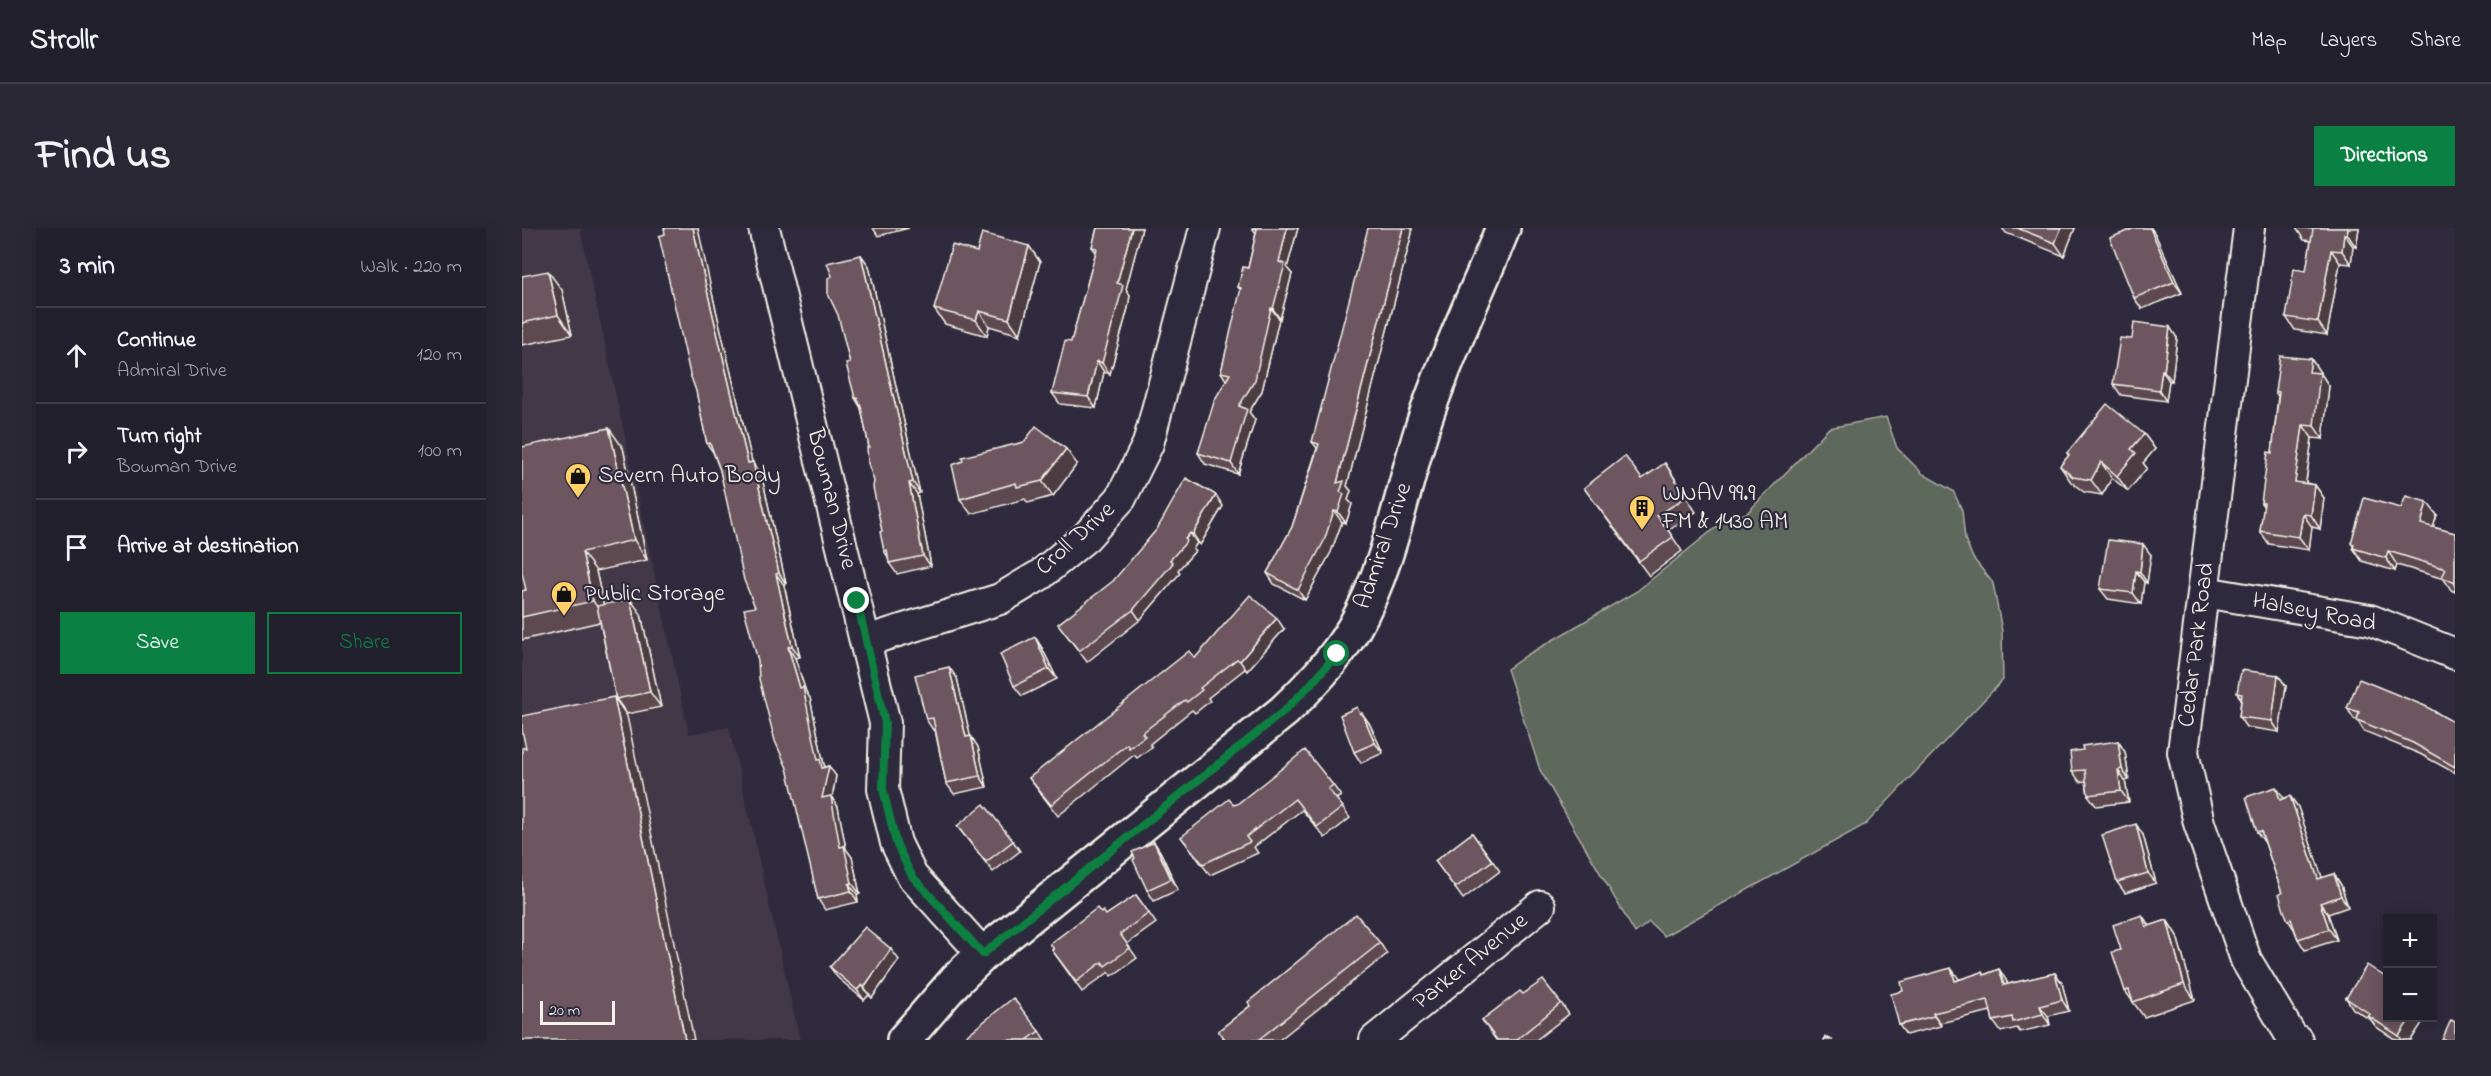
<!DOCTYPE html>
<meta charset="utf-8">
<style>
body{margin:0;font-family:"Indie Flower",sans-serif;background:#2b2836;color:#f1f3f6}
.controls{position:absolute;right:18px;bottom:18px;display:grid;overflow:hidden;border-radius:0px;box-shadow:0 3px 15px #0003}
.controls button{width:54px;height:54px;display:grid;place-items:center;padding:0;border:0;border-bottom:2px solid #403e4a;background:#23202e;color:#f1f3f6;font:30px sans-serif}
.scale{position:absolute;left:18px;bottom:15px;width:75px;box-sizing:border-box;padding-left:6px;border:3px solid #f4f1e8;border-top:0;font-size:16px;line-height:21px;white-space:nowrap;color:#f4f1e8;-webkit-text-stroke:4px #2f2a3d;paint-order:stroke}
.stop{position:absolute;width:18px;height:18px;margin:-14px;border:4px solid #0b8043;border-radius:50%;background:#fff}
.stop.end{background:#0b8043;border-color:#fff;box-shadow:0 2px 6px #0008}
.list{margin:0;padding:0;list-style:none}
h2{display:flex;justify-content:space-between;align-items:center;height:78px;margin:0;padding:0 24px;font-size:26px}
h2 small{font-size:20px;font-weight:400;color:#a3a3aa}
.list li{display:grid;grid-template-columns:39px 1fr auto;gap:18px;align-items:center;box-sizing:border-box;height:96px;padding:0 24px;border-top:2px solid #403e4a}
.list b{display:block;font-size:22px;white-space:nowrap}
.list p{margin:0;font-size:20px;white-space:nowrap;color:#a3a3aa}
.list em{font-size:20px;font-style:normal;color:#a3a3aa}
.actions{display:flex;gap:12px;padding:18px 24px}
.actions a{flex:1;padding:14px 0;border:2px solid #0b8043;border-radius:0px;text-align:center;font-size:21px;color:#0b8043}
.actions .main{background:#0b8043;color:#fff}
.icon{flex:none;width:33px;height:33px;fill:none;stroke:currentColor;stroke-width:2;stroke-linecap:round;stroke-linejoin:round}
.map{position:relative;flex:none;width:1933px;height:812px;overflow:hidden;border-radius:0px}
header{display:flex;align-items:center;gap:36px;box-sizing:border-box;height:84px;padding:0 30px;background:#23202e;border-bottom:2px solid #403e4a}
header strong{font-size:28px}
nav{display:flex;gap:33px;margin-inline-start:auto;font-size:21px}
.intro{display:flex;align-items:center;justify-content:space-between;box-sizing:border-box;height:144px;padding:0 36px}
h1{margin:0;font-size:42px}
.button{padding:15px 27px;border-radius:0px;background:#0b8043;color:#fff;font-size:21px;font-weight:700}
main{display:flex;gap:36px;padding:0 36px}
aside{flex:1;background:#23202e;border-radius:0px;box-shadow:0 3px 15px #0003}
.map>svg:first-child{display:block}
</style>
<header>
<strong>Strollr</strong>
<nav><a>Map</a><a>Layers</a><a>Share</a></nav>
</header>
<div class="intro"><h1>Find us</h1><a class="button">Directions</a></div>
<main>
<aside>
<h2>3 min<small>Walk · 220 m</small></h2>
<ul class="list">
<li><svg class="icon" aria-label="ahead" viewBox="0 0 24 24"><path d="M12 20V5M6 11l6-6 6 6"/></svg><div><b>Continue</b><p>Admiral Drive</p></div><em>120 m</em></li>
<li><svg class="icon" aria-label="right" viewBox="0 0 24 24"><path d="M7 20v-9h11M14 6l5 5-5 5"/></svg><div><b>Turn right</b><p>Bowman Drive</p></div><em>100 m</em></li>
<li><svg class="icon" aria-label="arrive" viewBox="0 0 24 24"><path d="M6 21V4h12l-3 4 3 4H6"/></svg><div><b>Arrive at destination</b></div></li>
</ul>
<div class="actions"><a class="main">Save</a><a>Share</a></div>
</aside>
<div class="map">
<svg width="1933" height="812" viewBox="0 0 1933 812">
<rect width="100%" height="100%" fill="#2f2a3d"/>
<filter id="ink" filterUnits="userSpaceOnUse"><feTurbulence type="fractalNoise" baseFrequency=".0167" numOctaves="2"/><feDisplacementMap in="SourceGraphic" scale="12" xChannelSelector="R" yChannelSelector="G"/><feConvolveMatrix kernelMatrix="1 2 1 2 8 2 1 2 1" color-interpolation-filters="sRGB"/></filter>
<g filter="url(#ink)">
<path fill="#423747" d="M0,0H58L167,506L207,499L278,812H0Z"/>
<path fill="#5f685b" stroke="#aaaca2" stroke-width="1.5" d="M1364,189L1375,220L1401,246L1431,263L1440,282L1443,311L1451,330L1471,355L1480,403L1481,452L1344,596L1142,708L1127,694L1113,705L1018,542L985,441L1005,427L1115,363L1203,292L1225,285L1307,200Z"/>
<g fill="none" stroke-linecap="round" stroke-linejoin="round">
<g stroke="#f4f1e8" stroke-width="34">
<g id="street">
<path d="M242,0L363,495L361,561L374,615L390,648L461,726"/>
<path d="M1727,0L1661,524L1677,595L1724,732L1770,809L1775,812"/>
<path d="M1682,364L1848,392L1933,426"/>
<path d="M344,413L478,371L518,347L564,309L599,270L626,216L683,0"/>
<path d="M853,812L1018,678"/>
</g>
</g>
<g stroke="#f4f1e8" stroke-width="38">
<path id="secondary" d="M382,812L434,752L461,726L762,483C788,458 813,432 832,400C868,338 880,261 902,194C924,128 955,64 981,0"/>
</g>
<use href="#street" stroke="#2f2a3d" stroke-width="30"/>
<use href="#secondary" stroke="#2f2a3d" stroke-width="33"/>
</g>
<g fill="#5e4a51" stroke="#f4f1e8" stroke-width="1.5">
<path d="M351,0H387L356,8Z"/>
<path d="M575,0H620L604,61L608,67L606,80L588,146L582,144L574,180L538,176L530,165L549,114L574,24L570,19Z"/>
<path d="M730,0H776L765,40L770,46L758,91H757L740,163L727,184L733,192L716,246L683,236L676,225L704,152L699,144L719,63L716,59L726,40L734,5Z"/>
<path d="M1480,0H1553L1542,28L1484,5Z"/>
<path d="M1613,0H1629L1633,6L1660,65L1620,81L1612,70Z"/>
<path d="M1774,0H1837L1834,19L1831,18L1829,36L1818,35L1805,107L1773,102L1764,89L1784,43L1789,13L1782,12Z"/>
<path d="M890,5L825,258L829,263L826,272L830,276L824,295L820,294L809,324L783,372L752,356L745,345L770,299L795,220L790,214Z"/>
<path d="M143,6L190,65L230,234L239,245L264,356L262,357L278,429L273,430L284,464L288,470L302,537L314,548L310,570L316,579L324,621L330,629L338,666H335L336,674L303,682L296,671L233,379L198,242L191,224L185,216Z"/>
<path d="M507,18L518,34L498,107L467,98L465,108L423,96L412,81L455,24Z"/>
<path d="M339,27L347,38L398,265L395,266L409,338L375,346L367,335L366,329L362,323L360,303L347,219L339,180L333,170L328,135L310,48Z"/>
<path d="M0,48L40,62L50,107L0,117Z"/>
<path d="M1655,110L1650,153H1647L1644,173L1599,167L1591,156Z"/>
<path d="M1789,131L1807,158L1801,211L1790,210L1784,255L1793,257L1802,270L1798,301L1790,299L1787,322L1747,316L1738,303L1742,279L1739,275L1750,225L1756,168L1753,164Z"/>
<path d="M1622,206L1633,221L1621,235L1625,240L1606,263L1590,250L1580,267L1562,264L1549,254L1538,238L1547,228L1545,225Z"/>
<path d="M101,220L125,332L74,343L81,376L119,386L139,479L105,486L94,471L78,394L0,412V363L4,362Z"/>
<path d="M1143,235L1152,249L1174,284L1146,302L1160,323L1127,348L1062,260L1120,251Z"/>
<path d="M555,236L531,268L506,275L503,271L449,286L438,271Z"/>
<path d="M701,278L678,317L675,315L671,321L673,323L656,342L658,345L618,392L565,434L536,396Z"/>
<path d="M1879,280L1915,287L1911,299L1933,305V364L1929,362L1922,351L1875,337L1873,343L1840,333L1831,320V318L1829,315Z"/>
<path d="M1629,327L1625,355L1622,354L1619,376L1586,371L1578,361Z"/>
<path d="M762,401L725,443L723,441L686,470L688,473L673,485L670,482L628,516L630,519L615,530L612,527L536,588L507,550L673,430Z"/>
<path d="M513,409L520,420L535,451L500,468L492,458Z"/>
<path d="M1756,447L1764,458L1757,504L1724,499L1717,489L1719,471L1715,465Z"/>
<path d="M435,450L448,508L456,519L465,559L432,566L424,555L413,502H411L404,491Z"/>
<path d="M1825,480L1933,495V545L1898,526L1842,503L1835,492L1832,491Z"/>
<path d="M839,485L847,495L861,525L839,535L832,524Z"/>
<path d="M1596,513L1603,524L1607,552L1603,553L1607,574L1574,578L1566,567L1564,553L1558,554L1550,543L1561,522Z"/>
<path d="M811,557L819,568L814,571L828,590L803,610L780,582L732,619L736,625L688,647L659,609L712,577Z"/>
<path d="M1768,568L1776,579L1800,650L1812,646L1819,657L1826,679L1806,686L1815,712L1783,722L1776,711L1772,701L1766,692L1760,665L1743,615L1735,604L1762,571Z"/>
<path d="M435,598L491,613L498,623L471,644Z"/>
<path d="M950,605L978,643L941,671L913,633Z"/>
<path d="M1621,607L1634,655L1603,665L1595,654Z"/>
<path d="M632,614L639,625L656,662L632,673L625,662Z"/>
<path d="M614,667L634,695L605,716L615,730L590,748L587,744L560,764L530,722L579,685L584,687Z"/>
<path d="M1645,692L1655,708L1673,772L1622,789L1603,763L1599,722L1628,698Z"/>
<path d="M858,715L865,726L757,812H703L696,803L728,778Z"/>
<path d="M377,732L350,770L347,767L342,772L316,750L308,739Z"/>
<path d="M1477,741L1484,752L1486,756L1533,745L1540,755L1547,783L1526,788L1528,797L1498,804L1495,800L1479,804L1471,793L1469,783L1418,795L1419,798L1384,807L1377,797L1437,751L1462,747Z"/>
<path d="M1001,766L1039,775L1047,786L1014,812H974L960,792Z"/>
<path d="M1824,770L1902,792L1889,812H1874L1854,799L1849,792L1831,781Z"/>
<path d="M517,803L523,812H439Z"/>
</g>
<g fill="#4c3c42" stroke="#f4f1e8" stroke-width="1.5">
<path d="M171,0H176L190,65L233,246L226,235L183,54Z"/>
<path d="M610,0H620L604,61L608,67L606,80L588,146L580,135L595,55Z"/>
<path d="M765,0H776L765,40L770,46L758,91L751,81L757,34Z"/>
<path d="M881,0H890V5L825,258L829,263L826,272L830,276L824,295L816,284L818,264L815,255Z"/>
<path d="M1539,0H1553L1542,28L1533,15Z"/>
<path d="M1628,0H1629L1633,6L1660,65L1652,54Z"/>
<path d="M1826,0H1837L1834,19L1825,6Z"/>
<path d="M1822,6L1831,18L1829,36L1820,23Z"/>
<path d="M507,18L518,34L498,107L487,91Z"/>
<path d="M1809,22L1818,35L1805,107L1796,94Z"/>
<path d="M339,27L347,38L398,265L391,254Z"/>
<path d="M26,43L40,62L50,107L36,87Z"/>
<path d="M749,80L757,91L740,163L727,184L733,192L716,246L709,235L717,178Z"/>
<path d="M457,83L467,98L465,108L454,92Z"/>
<path d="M1648,99L1655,110L1650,153L1642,143Z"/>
<path d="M1789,131L1807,158L1801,211L1792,198L1787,144Z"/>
<path d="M575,133L582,144L574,180L566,169Z"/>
<path d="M1640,142L1647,153L1644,173L1637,162Z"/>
<path d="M1781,197L1790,210L1782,267L1773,254Z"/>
<path d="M87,200L101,220L125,332L112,312Z"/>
<path d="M1622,206L1633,221L1621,235L1625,240L1606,263L1595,248L1609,221Z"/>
<path d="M544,221L555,236L531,268L520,253Z"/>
<path d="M231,234L239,245L264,356L257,345Z"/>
<path d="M1579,234L1590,250L1580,267L1569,252Z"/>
<path d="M387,255L395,266L409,338L401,328Z"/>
<path d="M1793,257L1802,270L1798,301L1789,287Z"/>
<path d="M694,267L701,278L678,317L671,306Z"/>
<path d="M1905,274L1915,287L1908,309L1899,296Z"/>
<path d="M812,283L820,294L809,324L783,372L776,362Z"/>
<path d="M1781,286L1790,299L1787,322L1777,309Z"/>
<path d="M668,305L675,315L671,321L673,323L656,342L658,345L618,392L611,382Z"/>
<path d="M1621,316L1629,327L1625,355L1618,344Z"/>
<path d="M1866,323L1875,337L1873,343L1864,330Z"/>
<path d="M60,324L74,343L85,393L71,373Z"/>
<path d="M1614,343L1622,354L1619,376L1611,365Z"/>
<path d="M254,346L262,357L278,429L270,418Z"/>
<path d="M108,371L119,386L139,479L128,464Z"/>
<path d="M755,390L762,401L725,443L718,433Z"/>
<path d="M513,409L520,420L535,451L527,441Z"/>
<path d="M266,419L273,430L284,464L288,470L302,537L306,542L307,538L314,548L310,570L316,579L324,621L330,629L338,666L330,655L300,570L278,460Z"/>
<path d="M427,439L435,450L451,520L444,509Z"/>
<path d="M1756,447L1764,458L1757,504L1750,493Z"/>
<path d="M92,469L105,488L172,812H163Z"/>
<path d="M840,485L847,495L861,525L853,515Z"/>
<path d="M449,508L456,519L465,559L458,548Z"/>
<path d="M1596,513L1603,524L1607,552L1600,541Z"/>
<path d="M1596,542L1603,553L1607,574L1599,563Z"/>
<path d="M1754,559L1762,570L1766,583L1758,572Z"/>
<path d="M1768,568L1776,579L1804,661L1796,651Z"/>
<path d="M1614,596L1621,607L1634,655L1626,645Z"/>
<path d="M632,614L639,625L656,662L649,651Z"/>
<path d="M1812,646L1819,657L1826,679L1819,668Z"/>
<path d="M327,656L335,666L336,674L329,663Z"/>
<path d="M1798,675L1806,686L1815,712L1807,701Z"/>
<path d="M1620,687L1631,703L1624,699Z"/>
<path d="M1645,692L1655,708L1673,772L1662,756Z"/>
<path d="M369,721L377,732L350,770L342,759Z"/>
<path d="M1429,740L1437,751L1440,763L1433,753Z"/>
<path d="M1477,741L1484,752L1489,768L1482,757Z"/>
<path d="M1533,745L1540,755L1547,783L1540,772Z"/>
<path d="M340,757L347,767L342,772L335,762Z"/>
<path d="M1518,778L1526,788L1528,797L1521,786Z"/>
<path d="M1411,785L1418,795L1419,798L1412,788Z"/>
<path d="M1889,789H1900L1902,792L1889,812H1880L1877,808Z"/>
</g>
<g fill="#6d565e" stroke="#f4f1e8" stroke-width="1.5">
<path d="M142,0H171L183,54L226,235L231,234L257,345L254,346L270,418L266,419L278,460L281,459L296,532L298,531L300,540L307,538L300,570L309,568L318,619L322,618L330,655L327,656L329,663L296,671L265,540L253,513L237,451L236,433L222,381L233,379L222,352L198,242L188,215L185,216L174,163L168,146L137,8L143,6Z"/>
<path d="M575,0H610L595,55L601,57L598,69L580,135L575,133L566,169L530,165L543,113L549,114L575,20L570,19Z"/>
<path d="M731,0H765L757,34L763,36L751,81L749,80L733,152L717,178L725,181L709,235L676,225L693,171L708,146L699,144L719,60L716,59L721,39L726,40L735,1Z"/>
<path d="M846,0H881L815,255L822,253L818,264L822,266L816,284L812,283L802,313L776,362L745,345L770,299L797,216L790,214Z"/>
<path d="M1495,0H1539L1533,15Z"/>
<path d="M1613,0H1628L1652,54L1612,70L1588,10Z"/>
<path d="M1781,0H1826L1825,6H1822L1820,23L1809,22L1796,94L1764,89L1772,41L1784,43L1791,1Z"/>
<path d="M460,5L507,18L487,91L457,83L454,92L412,81L430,17L455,24Z"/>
<path d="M339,27L391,254L387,255L401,328L367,335L365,322L362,323L358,304L360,303L351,259L352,253L346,235L345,219H347L339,179L335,170H333L324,136L328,135L316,87L306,66V50L310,48L305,35Z"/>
<path d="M26,43L36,87L0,95V48Z"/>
<path d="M1612,94L1648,99L1642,143L1640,142L1637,162L1591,156L1598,110L1610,111Z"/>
<path d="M1758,128L1789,131L1787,144L1798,145L1792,198L1781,197L1773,254L1793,257L1789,287L1781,286L1777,309L1738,303L1742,275H1739L1746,224L1750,225L1757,164H1753Z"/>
<path d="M1585,176L1622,206L1609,221L1614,225L1595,248L1579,234L1569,252L1551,249L1538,238L1547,227L1545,225Z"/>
<path d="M514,198L544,221L520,253L495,259L494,255L438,271L430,237L441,233L440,229L502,214Z"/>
<path d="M87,200L112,312L60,324L71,373L0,389V363L4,362L0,345V219Z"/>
<path d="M1103,228L1120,251L1143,235L1164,269L1135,288L1151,309L1117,333L1062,260Z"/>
<path d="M664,250L694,267L671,306L668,305L663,311L665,313L648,332L651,335L611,382L557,423L536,396L591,353L635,301Z"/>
<path d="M1884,268L1905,274L1899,296L1933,305V355L1920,349L1924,341L1866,323L1864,330L1831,320L1832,316L1829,315L1842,270L1879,280Z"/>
<path d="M1586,312L1621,316L1618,344L1614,343L1611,365L1578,361Z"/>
<path d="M728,367L755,390L718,433L715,431L678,460L680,462L665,474L663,472L620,505L623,508L607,520L605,516L529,577L507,550L667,423L673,430Z"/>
<path d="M108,371L128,464L94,471L75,378Z"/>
<path d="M513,409L527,441L492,458L478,426Z"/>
<path d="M427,439L444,509L449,508L458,548L424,555L411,490L404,491L393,447Z"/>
<path d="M1719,442L1756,447L1750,493L1717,489L1720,466L1715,465Z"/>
<path d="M1837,451L1903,478L1933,495V539L1891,515L1835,492L1837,484L1825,480Z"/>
<path d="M92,469L163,812H0V520H4L0,502V488Z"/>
<path d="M835,479L838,486L840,485L853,515L832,524L818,487Z"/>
<path d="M1596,513L1600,541L1596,542L1599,563L1566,567L1563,542L1550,543L1548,524L1561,522L1560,518Z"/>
<path d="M783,522L811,557L806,561L821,579L795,599L773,571L724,609L728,614L681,636L659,609L707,571L712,577L715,576Z"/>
<path d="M1754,559L1758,572L1768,568L1796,651L1812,646L1819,668L1798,675L1807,701L1776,711L1769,691L1766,692L1762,683L1757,666L1760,665L1739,603L1735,604L1724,569Z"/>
<path d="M462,576L491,613L464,634L435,598Z"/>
<path d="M1614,596L1626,645L1595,654L1580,607Z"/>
<path d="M950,605L970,633L933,660L913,633Z"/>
<path d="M632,614L649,651L625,662L611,632L613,630L610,624Z"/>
<path d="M614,667L627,685L598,706L608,720L583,738L580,734L554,754L530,722L532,721L528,716L575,680L579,685L581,683L584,687Z"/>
<path d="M834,686L858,715L736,812H704L696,803L728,778L726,774Z"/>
<path d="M1620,687L1624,699L1645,692L1662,756L1611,774L1607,762L1603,763L1590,724L1599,722L1591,697Z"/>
<path d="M343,699L369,721L342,759L340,757L335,762L308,739Z"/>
<path d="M1845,737L1866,751V789H1889L1877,808L1846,788L1848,786L1824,770Z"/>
<path d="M1429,740L1433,753L1460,744L1462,747L1477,741L1482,757L1533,745L1540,772L1518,778L1521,786L1491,794L1490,789L1471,793L1466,772L1411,785L1412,788L1377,797L1369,766L1381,763L1379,754Z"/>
<path d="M1021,752L1039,775L994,812H975L960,792L998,763L1001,766Z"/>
<path d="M491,770L517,803L505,812H439Z"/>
<path d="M1929,792L1933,794V812H1920Z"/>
<path d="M1303,809L1311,812H1302Z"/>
</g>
</g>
<g fill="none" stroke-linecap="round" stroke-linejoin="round" filter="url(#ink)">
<path stroke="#0b8043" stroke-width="8" d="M335,373L363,495L361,561L374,615L390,648L461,726L762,483L788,457L815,426"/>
</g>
<defs>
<g id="shop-pin" transform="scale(1.35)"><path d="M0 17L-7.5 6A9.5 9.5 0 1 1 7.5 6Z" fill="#ffd166" stroke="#2f2a3d"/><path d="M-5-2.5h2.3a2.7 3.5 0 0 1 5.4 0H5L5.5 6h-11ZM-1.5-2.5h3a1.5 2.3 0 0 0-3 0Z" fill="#111"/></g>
<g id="building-pin" transform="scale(1.35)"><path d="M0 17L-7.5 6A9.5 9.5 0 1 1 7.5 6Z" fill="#ffd166" stroke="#2f2a3d"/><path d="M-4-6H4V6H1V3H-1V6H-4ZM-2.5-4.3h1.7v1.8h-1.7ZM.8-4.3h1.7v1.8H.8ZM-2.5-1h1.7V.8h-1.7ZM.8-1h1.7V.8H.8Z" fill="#111"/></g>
</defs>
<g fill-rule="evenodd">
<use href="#shop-pin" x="56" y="248"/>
<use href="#building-pin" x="1120" y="280"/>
<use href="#shop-pin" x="42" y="366"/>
</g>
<g text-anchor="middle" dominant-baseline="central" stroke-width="4.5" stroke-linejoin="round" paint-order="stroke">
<g font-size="24" fill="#f4f1e8" stroke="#2f2a3d" text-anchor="start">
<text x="76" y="248">Severn Auto Body</text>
<text x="1140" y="266">WNAV 99.9<tspan x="1140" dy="28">FM &amp; 1430 AM</tspan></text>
<text x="62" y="366">Public Storage</text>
</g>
<g font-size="24" fill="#f4f1e8" stroke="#2f2a3d">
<text transform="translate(309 271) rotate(76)">Bowman Drive</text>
<text transform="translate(554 311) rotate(-42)">Croll Drive</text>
<text transform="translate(862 318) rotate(-71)">Admiral Drive</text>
<text transform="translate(1792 385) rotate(11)">Halsey Road</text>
<text transform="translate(1675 417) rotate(-83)">Cedar Park Road</text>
<text transform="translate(949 734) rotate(-39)">Parker Avenue</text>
</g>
</g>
</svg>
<div class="controls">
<button>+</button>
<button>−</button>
</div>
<div class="scale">20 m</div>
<div class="stop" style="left:815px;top:426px"></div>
<div class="stop end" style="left:335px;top:373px"></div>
</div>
</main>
